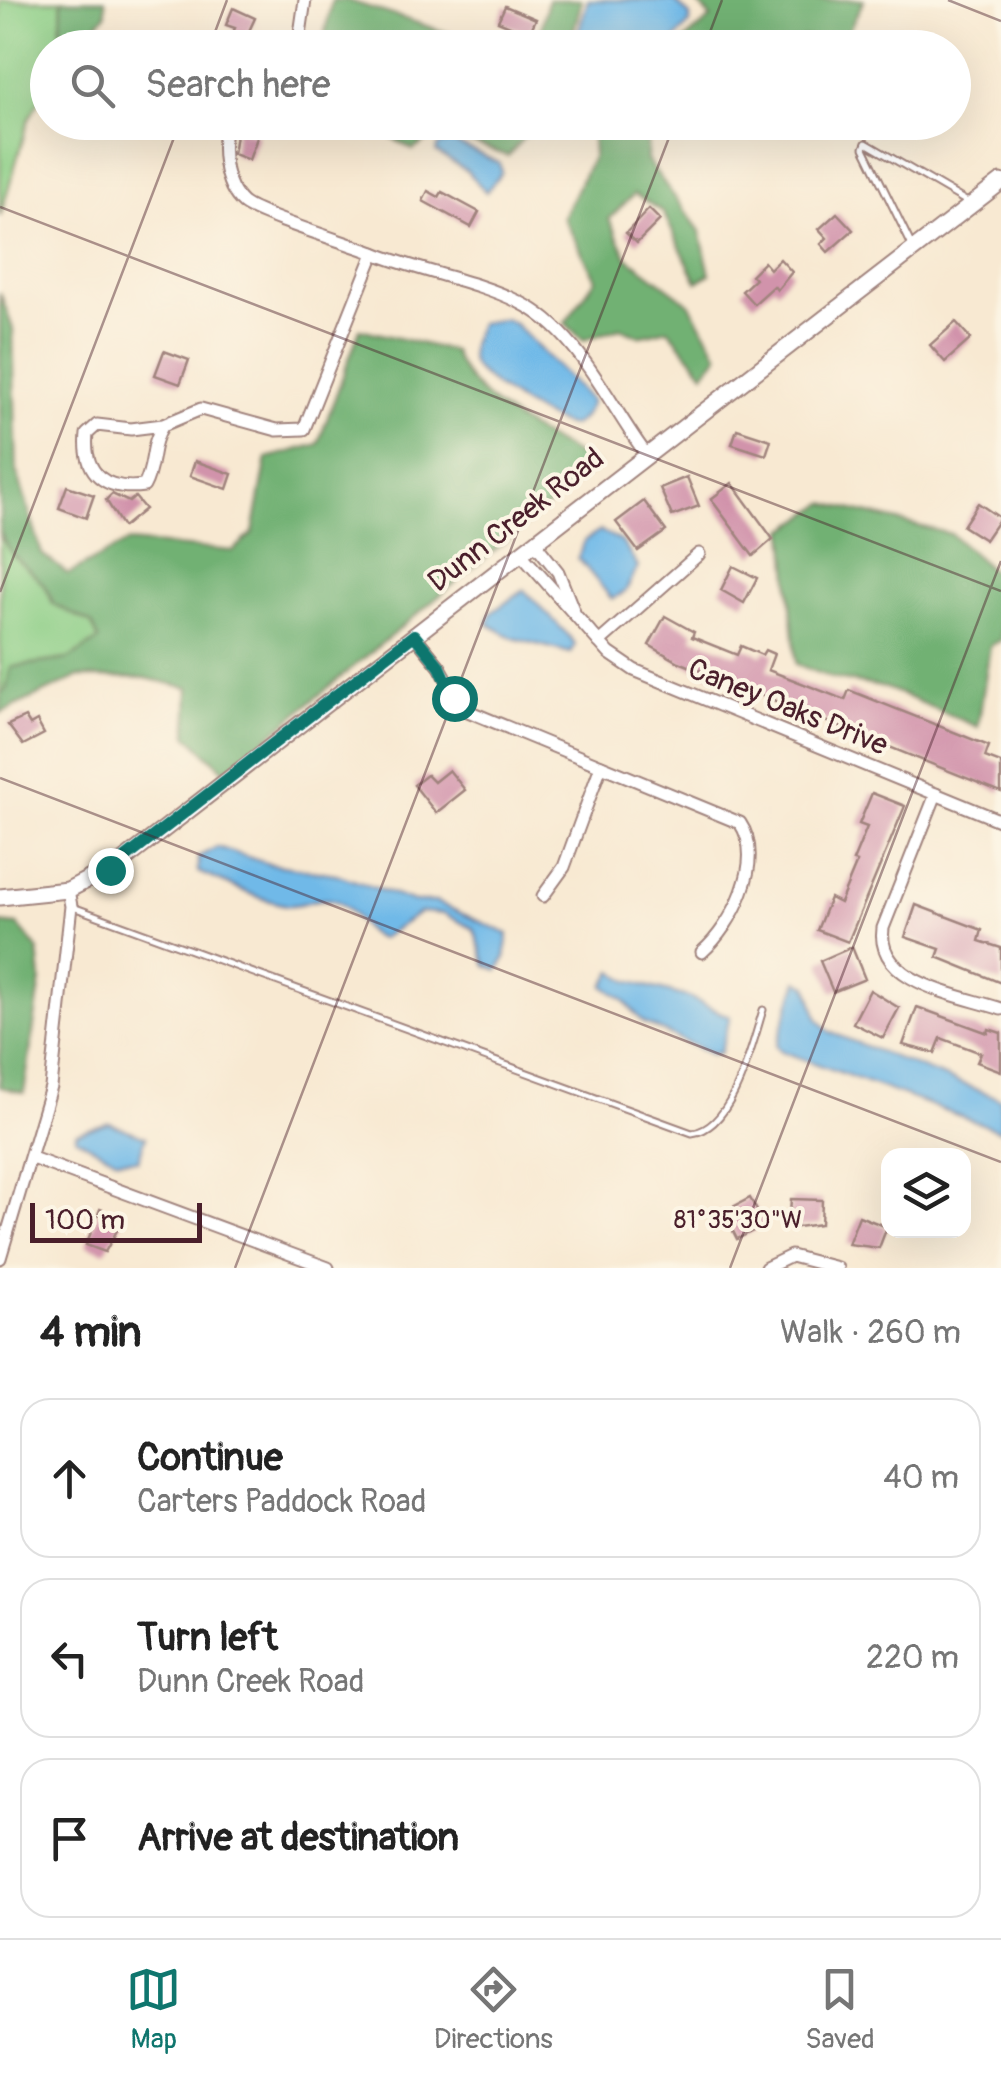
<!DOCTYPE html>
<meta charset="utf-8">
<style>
body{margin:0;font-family:Pangolin,sans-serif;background:#f6f6f6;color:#222}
.controls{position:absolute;right:30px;bottom:30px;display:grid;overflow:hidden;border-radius:20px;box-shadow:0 10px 40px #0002}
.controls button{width:90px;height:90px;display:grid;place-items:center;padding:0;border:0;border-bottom:2px solid #e0e0e0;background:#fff;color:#222;font:50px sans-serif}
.scale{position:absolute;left:30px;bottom:25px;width:172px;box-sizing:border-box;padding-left:10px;border:5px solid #4a1f2b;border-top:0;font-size:28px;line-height:35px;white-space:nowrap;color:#4a1f2b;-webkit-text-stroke:8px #fcf5e5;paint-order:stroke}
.stop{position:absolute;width:30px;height:30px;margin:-22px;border:8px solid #0f766e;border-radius:50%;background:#fff}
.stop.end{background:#0f766e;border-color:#fff;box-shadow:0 2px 10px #0008}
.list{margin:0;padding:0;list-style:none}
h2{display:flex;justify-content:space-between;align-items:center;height:130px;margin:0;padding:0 40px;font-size:42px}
h2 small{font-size:32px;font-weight:400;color:#767676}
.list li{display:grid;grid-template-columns:65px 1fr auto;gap:30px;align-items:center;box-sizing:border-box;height:160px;margin:0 20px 20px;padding:0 20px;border:2px solid #e0e0e0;border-radius:30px}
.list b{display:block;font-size:38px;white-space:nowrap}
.list p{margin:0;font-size:32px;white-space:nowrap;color:#767676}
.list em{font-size:32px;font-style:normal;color:#767676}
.icon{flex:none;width:55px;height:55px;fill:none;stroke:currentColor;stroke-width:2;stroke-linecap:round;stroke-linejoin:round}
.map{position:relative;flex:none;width:1001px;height:1268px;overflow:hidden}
.search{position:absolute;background:#fff;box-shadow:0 10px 40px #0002;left:30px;right:30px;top:30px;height:110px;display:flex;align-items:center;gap:25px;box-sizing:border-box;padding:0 35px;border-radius:55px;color:#767676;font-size:38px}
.sheet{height:670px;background:#fff}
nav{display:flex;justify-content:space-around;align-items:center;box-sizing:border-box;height:140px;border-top:2px solid #e0e0e0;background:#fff;font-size:28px;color:#767676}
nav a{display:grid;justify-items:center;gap:5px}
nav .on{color:#0f766e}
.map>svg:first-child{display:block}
</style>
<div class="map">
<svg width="1001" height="1268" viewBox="0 0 1001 1268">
<rect width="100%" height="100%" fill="#fcf5e5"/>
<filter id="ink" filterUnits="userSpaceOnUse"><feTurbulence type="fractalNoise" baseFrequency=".01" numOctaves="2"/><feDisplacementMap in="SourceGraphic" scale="20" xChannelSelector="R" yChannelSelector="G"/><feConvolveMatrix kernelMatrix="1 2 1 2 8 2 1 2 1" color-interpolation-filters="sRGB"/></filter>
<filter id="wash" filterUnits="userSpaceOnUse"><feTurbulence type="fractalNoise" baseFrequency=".0048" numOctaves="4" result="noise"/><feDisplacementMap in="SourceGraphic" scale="40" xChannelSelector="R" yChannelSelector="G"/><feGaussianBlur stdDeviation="2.25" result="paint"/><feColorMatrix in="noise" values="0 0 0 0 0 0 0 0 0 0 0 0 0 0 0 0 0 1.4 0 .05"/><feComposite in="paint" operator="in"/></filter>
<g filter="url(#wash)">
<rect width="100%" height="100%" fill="#f8e9d2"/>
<g fill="#8cce86" stroke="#6b7658" stroke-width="2.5">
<path d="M0,0H62L60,47L48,48L47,87L29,119L0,217Z"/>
<path d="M0,530C10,569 44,567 53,604L92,624L99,640L68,659L11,667L6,691L0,693Z"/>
</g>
<g fill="#71b173" stroke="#5e684f" stroke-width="2.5">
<path d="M62,0H105L106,14L77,47H60Z"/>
<path d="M332,0H347L491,47H322Z"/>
<path d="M548,0H582L569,47H537Z"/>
<path d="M695,0H864L844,40L803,38L791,48L677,47L711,18Z"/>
<path d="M366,123H536L508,156L440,132L413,150Z"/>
<path d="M591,123H658L648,130L647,160L700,231L710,274L697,282L663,212L634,194L609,219L627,257L689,303L719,355L704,373L668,329L640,336L620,328L583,340L565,323L596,279L563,217L593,155Z"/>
<path d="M0,292L13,329L17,472L42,554L68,574L128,542L233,551L253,533L267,458L318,444L360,329L453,351C472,407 550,437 597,466L226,772L187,735L189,688L145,678L78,677L0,713V693L6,690L11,667L68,659L99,640L92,624L53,604C44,570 9,566 0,530Z"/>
<path d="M825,503L951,534L999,577L1001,640L990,646L978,727L886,688L831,678L796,664L785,530Z"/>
<path d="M0,923L18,925L38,949L41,980L24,1093L0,1087Z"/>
</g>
<g fill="#70b9e8" stroke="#5d6c8a" stroke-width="2.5">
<path d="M588,0H674L690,16V23L668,47H581L578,32Z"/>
<path d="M450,141L499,163L502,172L486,192L467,171L436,152L438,146Z"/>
<path d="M504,319L515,324L591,401C588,410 582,421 573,425C563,431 475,379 471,361C468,347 475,335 479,323Z"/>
<path d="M601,531L622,542L638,567L625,592L612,599L578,558L585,540Z"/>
<path d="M524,590L570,637L575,644L571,653L513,638L488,624L491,613Z"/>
<path d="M217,847L269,864L336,874L414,902H436L508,934L505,959L498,970L486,965L474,929L444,914L421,912L380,939C361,933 355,907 333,900C316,896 302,907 287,905C258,900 225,882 198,872V857Z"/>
<path d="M613,971L628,981L688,997L730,1017L720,1053L711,1054L644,1023L623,999L604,986Z"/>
<path d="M798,981L808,986L818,1019L829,1032L1001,1099V1131L781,1051L776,1046Z"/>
<path d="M109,1123L146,1137L138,1160L116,1159L76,1138V1133Z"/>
</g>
<g id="blocks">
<g fill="#d193ab">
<path d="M505,6L536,19L529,34L498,21Z"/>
<path d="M233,8L255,18L243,44L231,38L235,28L226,25Z"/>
<path d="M237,128L258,135L249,160L233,154Z"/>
<path d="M428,191L439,197L442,192L479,212L471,227L423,201Z"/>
<path d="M649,209L660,220L637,243L626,233Z"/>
<path d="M837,213L853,230L828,252L821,244L827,238L819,229Z"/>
<path d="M780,259L792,272L777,290L774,286L754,304L742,291L755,279L751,275L764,262L770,269Z"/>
<path d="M956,322L971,339L945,362L930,345Z"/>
<path d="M164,351L189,360L180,384L155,375Z"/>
<path d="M737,429L771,440L766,455L732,444Z"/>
<path d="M195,461L232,474L227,489L190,476Z"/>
<path d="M687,477L699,506L672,516L660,488Z"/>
<path d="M732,483L773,539L753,556L711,499Z"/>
<path d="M67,486L94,495L86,518L59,508Z"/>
<path d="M112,494L129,502L135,497L145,509L123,527L106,500Z"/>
<path d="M644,501L666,531L638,551L616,522Z"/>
<path d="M978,503L1000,518L985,540L963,526Z"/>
<path d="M733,566L757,578L744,603L721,590Z"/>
<path d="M665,616L694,632L692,637L737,655L741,646L762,655L765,650L774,654L768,670L845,700L849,690L989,746L985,757L1001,763V792L679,662L649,645Z"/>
<path d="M25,717L30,725L37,721L44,734L23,745L8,725Z"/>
<path d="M449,770L465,790L436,813L414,785L427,775L434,782Z"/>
<path d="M872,793L905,806L848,942L817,930L830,898L840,903L857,862L853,861L867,827L859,824Z"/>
<path d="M916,905L982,930L979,941L1001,948V983L937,957L940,949L905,937Z"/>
<path d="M852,947L865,979L833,992L820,961Z"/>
<path d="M870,990L899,1008L883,1038L853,1023Z"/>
<path d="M917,1007L988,1033L989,1029L1001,1033V1071L977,1062L981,1053L941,1038L935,1053L903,1045Z"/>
<path d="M750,1198L765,1225L737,1239L726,1217L734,1213L731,1208Z"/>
<path d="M791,1199L822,1200L821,1224L789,1228Z"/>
<path d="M100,1209L124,1218L105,1252L86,1245Z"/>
<path d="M859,1216L887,1227L879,1248L848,1244Z"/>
</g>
</g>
</g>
<g filter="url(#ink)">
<use href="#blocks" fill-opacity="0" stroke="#a1847e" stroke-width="2.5"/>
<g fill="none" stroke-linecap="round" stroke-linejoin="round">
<g stroke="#a1847e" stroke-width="9">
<g id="lane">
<path d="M912,246L864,148L866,143L969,203"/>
<path d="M73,907L692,1133C733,1129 752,1045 763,1010"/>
</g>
</g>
<g stroke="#a1847e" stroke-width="15">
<g id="street">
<path d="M298,48L305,0"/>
<path d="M227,122C220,146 223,185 243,203C257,215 351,244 374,253"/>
<path d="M163,425C150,445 155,466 144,486C105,491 83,474 87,434L97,425L131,429L163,425L201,409L277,430L304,429L374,253C421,272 474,280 519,302C579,331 608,404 646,454"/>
<path d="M534,542L558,572L574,612"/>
<path d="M520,553L609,653L634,670L1001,821"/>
<path d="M414,635L440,667L463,709L740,823C766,861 732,926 702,952"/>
<path d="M599,642L699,554"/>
<path d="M936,794L883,928C875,984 961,995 1001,1009"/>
<path d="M543,896L564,867L601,766"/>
<path d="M32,1158L328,1268"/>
<path d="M0,1258L51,1087L71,906L68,890"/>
<path d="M766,1268L791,1256L837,1268"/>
</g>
</g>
<g stroke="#a1847e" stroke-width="19">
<path id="secondary" d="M0,897L68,890L123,861L1001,182"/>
</g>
<use href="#lane" stroke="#fff" stroke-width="5"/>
<use href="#street" stroke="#fff" stroke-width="11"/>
<use href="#secondary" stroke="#fff" stroke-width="15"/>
</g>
</g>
<g fill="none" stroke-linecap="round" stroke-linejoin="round" filter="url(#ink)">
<path stroke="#0f766e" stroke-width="12" d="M110,870L414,635L440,667L454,698"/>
</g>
<path fill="none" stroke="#4a1f2b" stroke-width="2.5" stroke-opacity="0.45" d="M948,0L1001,21M209,48L227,0M704,48L722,0M0,207L1001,591M0,592L180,122M0,778L1001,1162M235,1268L675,122M730,1268L1001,561"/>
<g text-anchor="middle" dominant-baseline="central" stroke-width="8" stroke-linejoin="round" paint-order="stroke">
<g font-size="30" fill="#4a1f2b" stroke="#fcf5e5">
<text transform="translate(516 520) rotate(-38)">Dunn Creek Road</text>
<text transform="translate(788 707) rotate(22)">Caney Oaks Drive</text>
</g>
</g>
<g font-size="25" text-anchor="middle" fill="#4a1f2b" stroke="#fcf5e5" stroke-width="8" stroke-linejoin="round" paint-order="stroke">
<text x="738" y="1228">81°35'30"W</text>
</g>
</svg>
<div class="controls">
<button><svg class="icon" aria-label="layers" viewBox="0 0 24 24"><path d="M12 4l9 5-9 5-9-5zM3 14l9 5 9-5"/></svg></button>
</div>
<div class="scale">100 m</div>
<div class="stop" style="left:454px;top:698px"></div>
<div class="stop end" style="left:110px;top:870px"></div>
<div class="search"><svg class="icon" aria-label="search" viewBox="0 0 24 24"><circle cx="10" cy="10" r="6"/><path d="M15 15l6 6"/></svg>Search here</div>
</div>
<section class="sheet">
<h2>4 min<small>Walk · 260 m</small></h2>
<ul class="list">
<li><svg class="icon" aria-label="ahead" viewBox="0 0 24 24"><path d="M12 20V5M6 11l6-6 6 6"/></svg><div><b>Continue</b><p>Carters Paddock Road</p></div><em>40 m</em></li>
<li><svg class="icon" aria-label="left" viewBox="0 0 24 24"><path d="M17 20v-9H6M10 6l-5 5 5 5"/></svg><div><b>Turn left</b><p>Dunn Creek Road</p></div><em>220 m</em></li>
<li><svg class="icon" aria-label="arrive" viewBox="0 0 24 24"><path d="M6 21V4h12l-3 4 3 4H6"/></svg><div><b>Arrive at destination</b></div></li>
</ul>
</section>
<nav>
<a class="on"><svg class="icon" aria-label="map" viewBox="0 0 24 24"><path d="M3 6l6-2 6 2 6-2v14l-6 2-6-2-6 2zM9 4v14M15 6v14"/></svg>Map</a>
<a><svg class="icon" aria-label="directions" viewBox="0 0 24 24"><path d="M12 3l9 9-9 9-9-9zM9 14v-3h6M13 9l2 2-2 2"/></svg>Directions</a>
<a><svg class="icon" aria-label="saved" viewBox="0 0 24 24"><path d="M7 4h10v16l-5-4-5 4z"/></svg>Saved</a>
</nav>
